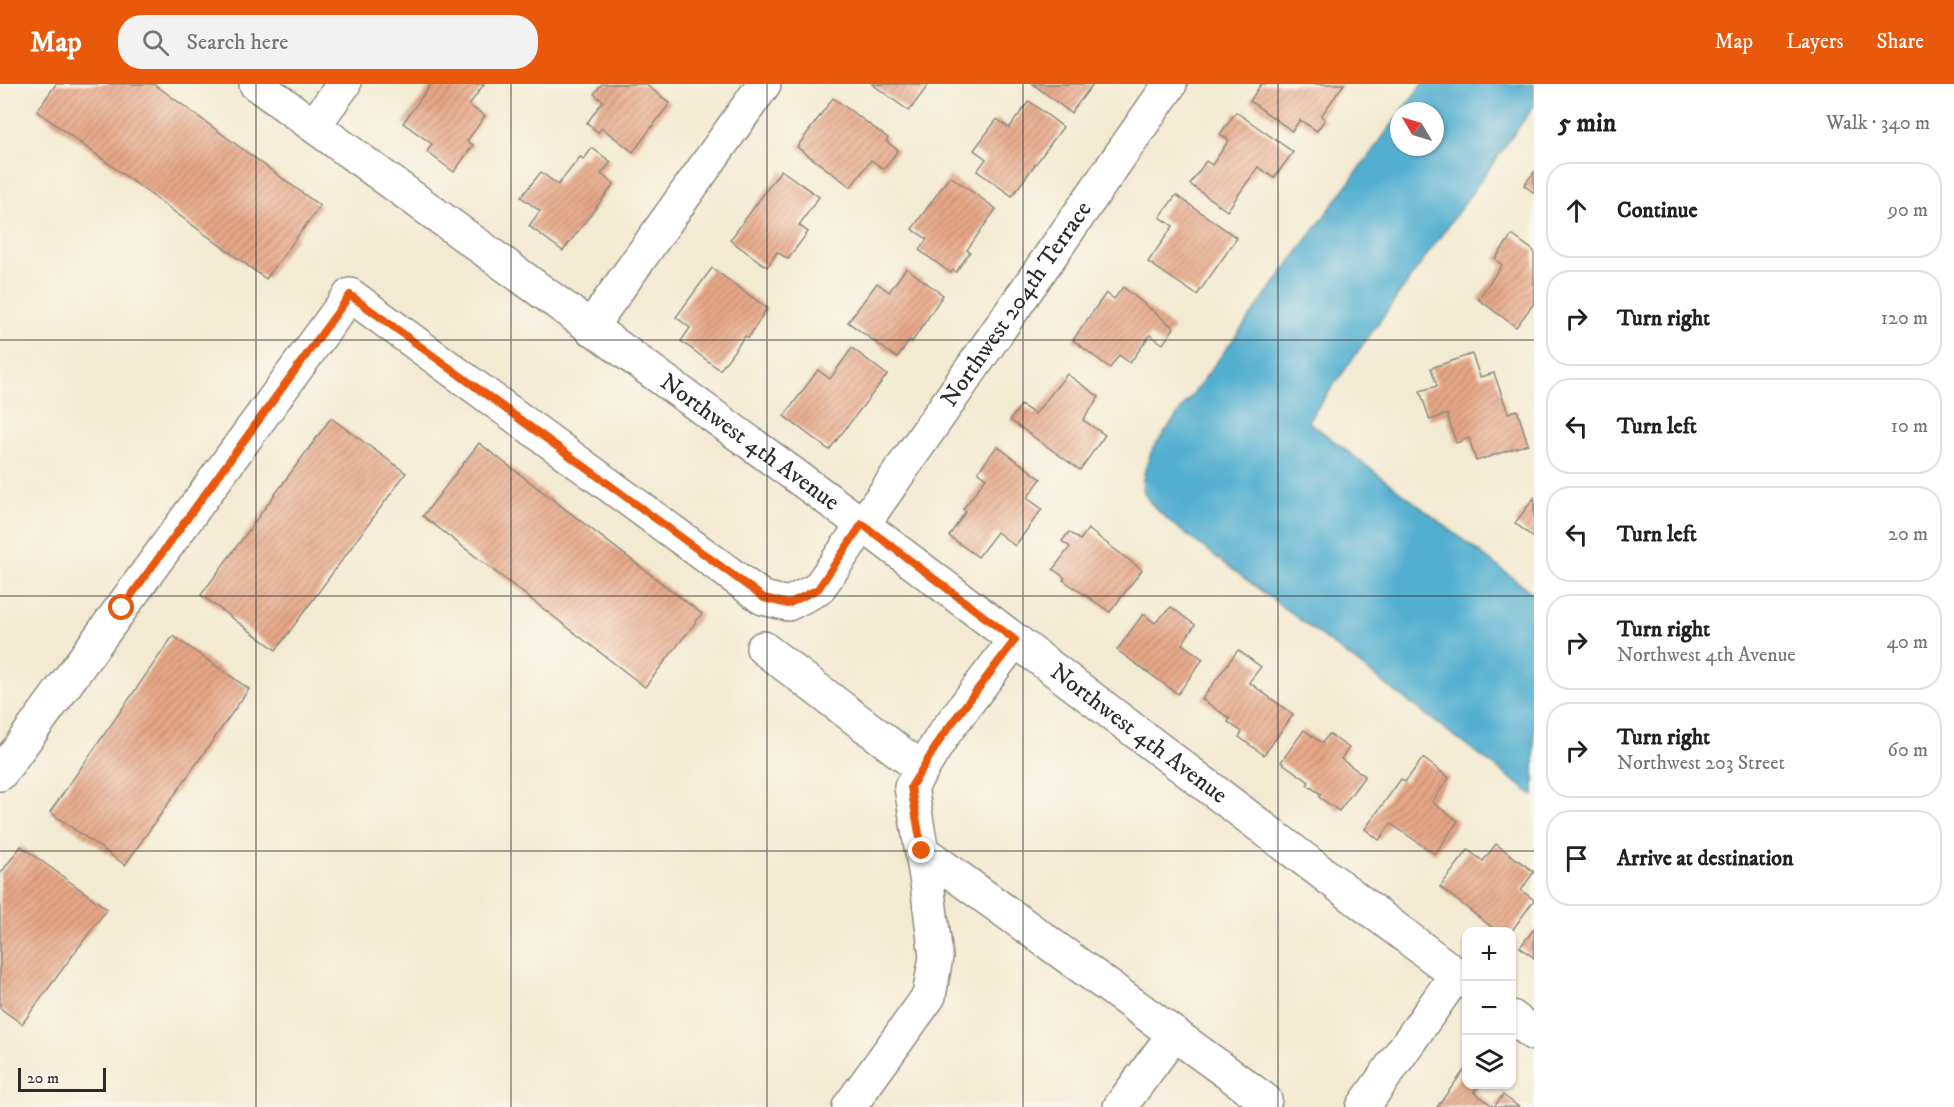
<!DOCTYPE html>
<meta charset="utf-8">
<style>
body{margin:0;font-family:"IM FELL DW Pica",serif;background:#f2f2f2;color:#202124}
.controls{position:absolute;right:18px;bottom:18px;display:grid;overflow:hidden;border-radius:12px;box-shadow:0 2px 4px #0004}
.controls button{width:54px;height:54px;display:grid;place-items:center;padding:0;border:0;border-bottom:2px solid #e0e0e0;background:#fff;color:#202124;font:30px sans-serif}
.compass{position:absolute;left:1390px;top:18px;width:54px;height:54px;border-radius:50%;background:#fff;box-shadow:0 2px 4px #0004;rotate:308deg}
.scale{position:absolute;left:18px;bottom:15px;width:88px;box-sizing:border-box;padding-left:6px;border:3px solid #2b2b2b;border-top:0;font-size:16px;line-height:21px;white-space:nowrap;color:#2b2b2b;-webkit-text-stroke:4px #fbf7ec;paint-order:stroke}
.stop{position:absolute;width:18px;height:18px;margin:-14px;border:4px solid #ea580c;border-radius:50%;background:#fff}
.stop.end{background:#ea580c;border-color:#fff;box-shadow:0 2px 6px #0008}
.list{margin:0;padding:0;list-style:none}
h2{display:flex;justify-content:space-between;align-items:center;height:78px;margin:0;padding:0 24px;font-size:26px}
h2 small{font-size:20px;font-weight:400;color:#757577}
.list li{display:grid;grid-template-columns:39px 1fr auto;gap:18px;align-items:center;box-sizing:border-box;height:96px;margin:0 12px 12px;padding:0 12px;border:2px solid #e0e0e0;border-radius:24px}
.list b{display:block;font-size:22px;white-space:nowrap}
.list p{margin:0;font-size:20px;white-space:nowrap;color:#757577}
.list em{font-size:20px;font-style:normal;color:#757577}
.icon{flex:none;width:33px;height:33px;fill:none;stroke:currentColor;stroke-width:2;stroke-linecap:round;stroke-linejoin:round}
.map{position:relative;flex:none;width:1534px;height:1023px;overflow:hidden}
header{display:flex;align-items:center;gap:36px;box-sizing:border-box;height:84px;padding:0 30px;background:#ea580c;color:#fff}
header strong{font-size:28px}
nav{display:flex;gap:33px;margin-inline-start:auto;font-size:21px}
.search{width:420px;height:54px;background:#f2f2f2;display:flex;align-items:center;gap:15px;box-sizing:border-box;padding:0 21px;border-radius:24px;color:#757577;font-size:22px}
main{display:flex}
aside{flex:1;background:#fff}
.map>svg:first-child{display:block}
</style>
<header>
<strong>Map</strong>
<div class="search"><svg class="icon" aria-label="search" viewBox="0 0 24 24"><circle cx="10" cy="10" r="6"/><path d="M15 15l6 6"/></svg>Search here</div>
<nav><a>Map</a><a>Layers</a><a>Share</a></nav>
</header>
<main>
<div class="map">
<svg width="1534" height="1023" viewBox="0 0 1534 1023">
<defs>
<pattern id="building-hatch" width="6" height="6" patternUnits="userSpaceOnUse" patternTransform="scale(1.5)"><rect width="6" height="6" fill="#e7a786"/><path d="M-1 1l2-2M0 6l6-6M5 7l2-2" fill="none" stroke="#bb886e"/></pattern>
</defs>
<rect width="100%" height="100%" fill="#fbf7ec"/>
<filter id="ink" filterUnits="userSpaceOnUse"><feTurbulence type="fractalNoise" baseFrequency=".0167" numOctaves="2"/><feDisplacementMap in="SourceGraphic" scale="12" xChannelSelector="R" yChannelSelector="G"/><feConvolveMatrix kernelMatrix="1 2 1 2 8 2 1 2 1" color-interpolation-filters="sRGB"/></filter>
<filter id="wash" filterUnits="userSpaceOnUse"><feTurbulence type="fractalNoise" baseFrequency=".008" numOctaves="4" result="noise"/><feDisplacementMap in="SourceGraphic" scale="24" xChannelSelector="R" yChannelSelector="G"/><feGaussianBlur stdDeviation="1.35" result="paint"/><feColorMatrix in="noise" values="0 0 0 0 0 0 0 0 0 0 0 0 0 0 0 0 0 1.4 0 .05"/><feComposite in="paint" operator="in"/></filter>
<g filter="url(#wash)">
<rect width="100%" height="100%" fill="#f3ead2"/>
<path fill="#52afd0" stroke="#3e6d7e" stroke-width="1.5" d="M1422,0H1534V22L1308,337L1534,510V712L1175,442C1141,411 1134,410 1153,364L1399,31V63H1435V27H1402Z"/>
<g id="blocks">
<g fill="url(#building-hatch)">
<path d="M56,0H154L320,122L266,195L37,27Z"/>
<path d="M431,0H484L469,21L485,32L467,57L473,61L454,88L427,68L432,60L403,39Z"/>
<path d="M602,0H645L670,19L633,68L602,44L598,48L587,39L603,17L594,10Z"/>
<path d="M872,0H929L909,27Z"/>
<path d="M1033,0H1093L1071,29Z"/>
<path d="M1261,0H1344L1321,32L1325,35L1317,47L1300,36L1292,47L1250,17Z"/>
<path d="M833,14L888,54L886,57L898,66L884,85L871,76L851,103L797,63Z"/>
<path d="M1029,17L1063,43L1012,112L977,87L986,75L974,66L997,35L1009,44Z"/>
<path d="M1236,28L1293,68L1274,94L1258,83L1227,127L1190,100L1206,77L1212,81L1229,56L1220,50Z"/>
<path d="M592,64L611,78L601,90L614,100L563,167L529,142L540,127L521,113L541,88L558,101L580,73L584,75Z"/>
<path d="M781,86L819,113L799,141L808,148L788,175L777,168L767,183L730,156Z"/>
<path d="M1534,88V109L1524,101Z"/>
<path d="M950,92L996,125L967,166L970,168L956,188L953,186L951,189L919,166L927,155L912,145Z"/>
<path d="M1176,111L1237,154L1197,211L1148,178L1173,142L1160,133Z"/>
<path d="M1512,151L1534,167V219L1516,243L1478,215L1502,181L1495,175Z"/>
<path d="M712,184L767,224L751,250L748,254L745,252L720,286L681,257L690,244L676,233Z"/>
<path d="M906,184L943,211L912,258L910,256L897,274L848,238L877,199L889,208Z"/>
<path d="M1123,203L1174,244L1163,260L1150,251L1130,279L1119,271L1110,284L1073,256L1106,209L1114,215Z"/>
<path d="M852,264L887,291L829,366L784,332L818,286L830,295Z"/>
<path d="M1472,270L1480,293L1494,289L1508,329L1517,326L1528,360L1476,377L1469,354L1456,359L1447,330L1430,336L1420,307L1437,302L1431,284Z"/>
<path d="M1067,290L1099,313L1083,336L1105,351L1080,386L1010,336L1021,321L1035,330Z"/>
<path d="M331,334L406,389L276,566L201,511Z"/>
<path d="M479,359L702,530L645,603L423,432Z"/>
<path d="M997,362L1041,395L1027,414L1042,425L1015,462L997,448L978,473L949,452L966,427L963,425L986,394L978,388Z"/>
<path d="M1534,414V454L1515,439Z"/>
<path d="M1088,445L1142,486L1110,528L1063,496L1065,494L1053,485L1070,463L1062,457L1069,448L1080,456Z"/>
<path d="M1171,523L1195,541L1182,560L1203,575L1178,610L1117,566L1143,530L1155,539Z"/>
<path d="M173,552L249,605L125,781L50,728Z"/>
<path d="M1238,566L1261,583L1249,598L1293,631L1264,671L1239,653L1242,648L1228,638L1230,635L1202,615Z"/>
<path d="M1304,646L1322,659L1329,650L1349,664L1341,675L1365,692L1339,727L1319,713L1321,710L1307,701L1309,698L1281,678Z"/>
<path d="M1423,674L1449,694L1432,718L1458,737L1435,770L1391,740L1379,756L1365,745L1401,695L1405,698Z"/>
<path d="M1496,760L1534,788L1521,806L1534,816L1511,848H1498L1440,803L1468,766L1483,777Z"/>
<path d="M21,762L107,825L22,940L0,924V790Z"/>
<path d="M1534,845V874L1520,863Z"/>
<path d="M1465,985L1466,1000H1480L1474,1008L1494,1023H1437Z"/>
<path d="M1503,1011L1519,1023H1494Z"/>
</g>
</g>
</g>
<g filter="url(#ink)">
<use href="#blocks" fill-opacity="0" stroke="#8f8a7e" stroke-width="1.5"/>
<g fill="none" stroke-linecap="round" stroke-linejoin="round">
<g stroke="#8f8a7e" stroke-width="36">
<g id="minor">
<path id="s1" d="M256,0L862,440L1466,898"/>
<path d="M315,40L344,0"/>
<path d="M590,244L764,0"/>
<path d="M763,564L922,685"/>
<path id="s2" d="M0,690L350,211L763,514L788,520L818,505L1170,0"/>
<path d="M922,767L1265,1016"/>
<path d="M1512,933L1534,950"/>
<path d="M849,1023L929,912L936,873L927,799L911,703L943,651L1015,556"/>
<path d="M1120,1023L1174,950"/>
<path d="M1363,1023L1456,891"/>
</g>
</g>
<use href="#minor" stroke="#fff" stroke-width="33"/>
</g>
</g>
<g fill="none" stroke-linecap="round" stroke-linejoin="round" filter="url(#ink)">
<path stroke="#ea580c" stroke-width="8" d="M122,524L350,211L764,514L788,520L818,505L862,440L1015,556L943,651L911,703L922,767"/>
</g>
<path fill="none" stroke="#2b2b2b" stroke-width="1.5" stroke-opacity="0.55" d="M256,0V1023M511,0V1023M767,0V1023M1023,0V1023M1278,0V1023M0,256H1534M0,512H1534M0,767H1534"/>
<g text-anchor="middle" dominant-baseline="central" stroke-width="4.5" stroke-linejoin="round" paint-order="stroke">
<g font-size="24" fill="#2b2b2b" stroke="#fbf7ec">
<text stroke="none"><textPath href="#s2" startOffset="1512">Northwest 204th Terrace</textPath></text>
<text stroke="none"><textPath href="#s1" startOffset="610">Northwest 4th Avenue</textPath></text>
<text stroke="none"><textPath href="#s1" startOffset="1096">Northwest 4th Avenue</textPath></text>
</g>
</g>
</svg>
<div class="controls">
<button>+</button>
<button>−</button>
<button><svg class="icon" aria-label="layers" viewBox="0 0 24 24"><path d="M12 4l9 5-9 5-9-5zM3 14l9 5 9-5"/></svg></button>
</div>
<svg class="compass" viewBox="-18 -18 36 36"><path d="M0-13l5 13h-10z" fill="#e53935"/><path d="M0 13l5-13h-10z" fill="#757577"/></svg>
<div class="scale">20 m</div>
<div class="stop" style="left:122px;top:524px"></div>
<div class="stop end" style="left:922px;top:767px"></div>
</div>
<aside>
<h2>5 min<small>Walk · 340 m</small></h2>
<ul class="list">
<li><svg class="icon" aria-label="ahead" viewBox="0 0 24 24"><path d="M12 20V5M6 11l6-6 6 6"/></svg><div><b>Continue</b></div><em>90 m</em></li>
<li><svg class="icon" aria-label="right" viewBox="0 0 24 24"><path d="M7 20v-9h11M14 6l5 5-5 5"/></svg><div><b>Turn right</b></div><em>120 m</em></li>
<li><svg class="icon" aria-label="left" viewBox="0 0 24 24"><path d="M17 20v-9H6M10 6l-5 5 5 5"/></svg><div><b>Turn left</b></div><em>10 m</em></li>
<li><svg class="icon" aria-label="left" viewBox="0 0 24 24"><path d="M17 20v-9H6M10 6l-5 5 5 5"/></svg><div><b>Turn left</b></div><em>20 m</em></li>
<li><svg class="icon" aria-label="right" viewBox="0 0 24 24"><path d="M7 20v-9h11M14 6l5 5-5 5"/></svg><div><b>Turn right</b><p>Northwest 4th Avenue</p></div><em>40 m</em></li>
<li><svg class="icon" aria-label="right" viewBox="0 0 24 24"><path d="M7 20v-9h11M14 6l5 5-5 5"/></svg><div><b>Turn right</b><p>Northwest 203 Street</p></div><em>60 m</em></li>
<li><svg class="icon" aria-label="arrive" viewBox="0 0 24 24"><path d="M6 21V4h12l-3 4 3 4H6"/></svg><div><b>Arrive at destination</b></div></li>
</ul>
</aside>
</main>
